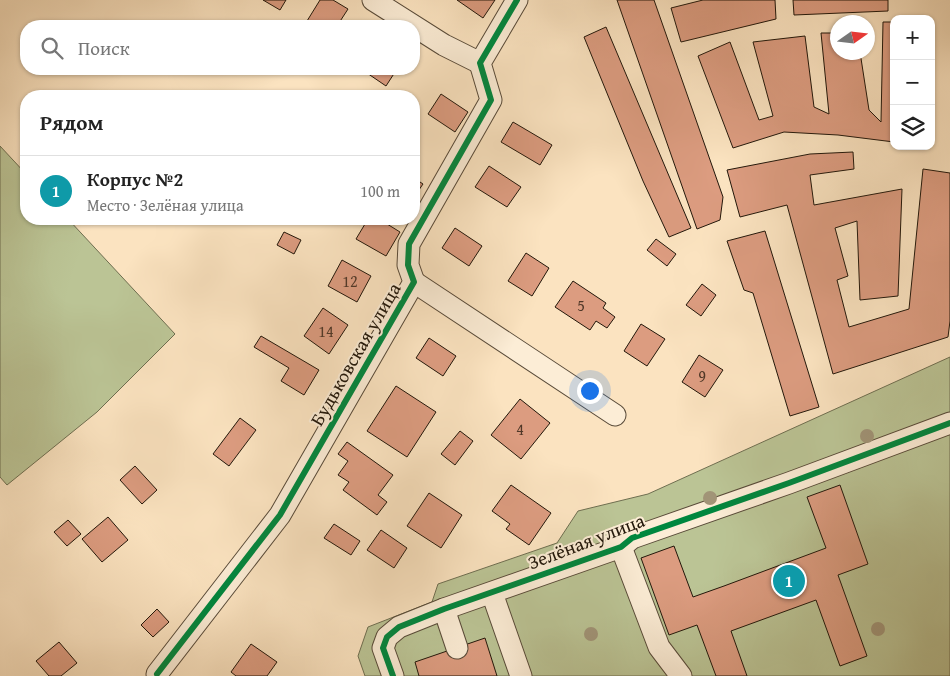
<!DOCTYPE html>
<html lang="ru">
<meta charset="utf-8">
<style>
body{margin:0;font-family:"Gentium Book Plus",serif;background:#f2f2f2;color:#222}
.controls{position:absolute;right:15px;top:15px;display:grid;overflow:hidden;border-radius:10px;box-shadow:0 1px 4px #0004}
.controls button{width:45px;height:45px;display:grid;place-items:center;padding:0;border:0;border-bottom:1px solid #e0e0e0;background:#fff;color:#222;font:25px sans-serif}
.compass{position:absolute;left:830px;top:15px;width:45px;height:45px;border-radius:50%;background:#fff;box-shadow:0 1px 4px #0004;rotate:76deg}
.you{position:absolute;left:589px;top:390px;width:18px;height:18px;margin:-12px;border:4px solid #fff;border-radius:50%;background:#1a73e8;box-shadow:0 0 0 8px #1a73e833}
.badge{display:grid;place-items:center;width:32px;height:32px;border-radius:50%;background:#0f766e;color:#fff;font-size:16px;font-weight:700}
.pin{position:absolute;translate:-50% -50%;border:2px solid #fff;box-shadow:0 1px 5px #0006}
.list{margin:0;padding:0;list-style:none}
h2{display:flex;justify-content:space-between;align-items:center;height:65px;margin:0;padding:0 20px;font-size:21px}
h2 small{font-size:16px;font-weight:400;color:#767676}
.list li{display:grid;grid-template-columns:32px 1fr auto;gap:15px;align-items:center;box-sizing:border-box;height:70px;padding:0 20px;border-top:1px solid #e0e0e0}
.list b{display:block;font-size:19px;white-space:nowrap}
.list p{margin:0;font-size:16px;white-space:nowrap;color:#767676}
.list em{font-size:16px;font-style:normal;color:#767676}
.icon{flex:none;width:28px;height:28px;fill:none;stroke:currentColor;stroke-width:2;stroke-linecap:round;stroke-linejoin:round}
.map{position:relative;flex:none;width:950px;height:676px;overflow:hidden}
.search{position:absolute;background:#fff;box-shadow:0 1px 4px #0004;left:20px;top:20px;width:400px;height:55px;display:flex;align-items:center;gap:12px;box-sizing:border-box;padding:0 18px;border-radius:20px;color:#767676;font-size:19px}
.panel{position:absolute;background:#fff;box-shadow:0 1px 4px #0004;left:20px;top:90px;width:400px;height:135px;border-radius:20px}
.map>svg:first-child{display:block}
</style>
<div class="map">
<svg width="950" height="676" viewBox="0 0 950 676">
<rect width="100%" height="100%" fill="#fbe3c0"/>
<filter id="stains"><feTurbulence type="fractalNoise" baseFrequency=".004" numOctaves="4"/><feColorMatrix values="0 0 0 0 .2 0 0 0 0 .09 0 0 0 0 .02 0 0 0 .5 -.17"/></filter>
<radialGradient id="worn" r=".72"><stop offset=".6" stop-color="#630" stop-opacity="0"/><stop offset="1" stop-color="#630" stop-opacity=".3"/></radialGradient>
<g fill="#bbc495" stroke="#6e6e50">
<path d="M0,146L26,174V219H68L175,334L97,412L7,485L0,477Z"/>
<path d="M950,357V676H365L358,656L368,627L432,602L438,584L557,543L578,511L648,494Z"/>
</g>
<g fill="#dc9c80" stroke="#22170a">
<path d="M263,0H286L280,10Z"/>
<path d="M320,0H333L348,9L337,26H314L307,21Z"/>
<path d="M457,0H495L483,18Z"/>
<path d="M617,0H654L723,197L720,220L697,229Z"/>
<path d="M703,0H775L776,19L681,42L671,8Z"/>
<path d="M793,0H888V11L794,15Z"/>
<path d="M883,22H894V142L838,135L784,132L733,148L698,56L730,42L759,120L773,116L753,42L805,36L814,107L829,114L821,33H838V52H860L869,110L881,122Z"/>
<path d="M606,27L691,228L669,237L643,181L584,37Z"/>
<path d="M365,69H397L386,86L364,71Z"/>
<path d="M441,94L468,112L455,132L428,114Z"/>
<path d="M513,122L552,145L540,165L501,142Z"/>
<path d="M853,152L854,169L810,175L814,205L902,189L898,296L860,300L857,221L835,228L848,276L837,280L849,327L909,309L923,169L950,173V321L948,337L833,374L787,205L740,217L727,170L810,154Z"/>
<path d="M489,166L521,187L507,207L475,187Z"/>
<path d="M414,178L423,184L414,197Z"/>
<path d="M368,219H379L400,232L386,256L356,239Z"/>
<path d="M455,228L482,246L469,266L442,248Z"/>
<path d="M765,231L819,407L790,416L753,293L744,290L727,241Z"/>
<path d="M284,232L301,240L294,254L277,245Z"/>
<path d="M656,239L676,254L667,266L647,250Z"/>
<path d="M526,253L549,268L532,296L508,281Z"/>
<path d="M342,260L371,276L357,302L328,286Z"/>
<path d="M573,281L606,303L603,308L615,317L607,328L596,321L590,330L555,307Z"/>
<path d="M702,284L716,295L701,316L686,305Z"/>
<path d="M323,308L348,325L329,354L304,336Z"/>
<path d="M641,324L665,339L647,366L624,351Z"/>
<path d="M261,336L319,370L304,395L281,381L289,368L254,347Z"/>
<path d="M429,338L456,356L443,376L416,358Z"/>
<path d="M699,355L723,370L705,397L682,382Z"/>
<path d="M396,386L436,412L407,457L367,431Z"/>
<path d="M520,399L550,423L521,459L491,435Z"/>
<path d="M240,418L256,430L229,466L213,454Z"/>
<path d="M460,431L473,441L455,465L441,454Z"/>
<path d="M347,442L393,475L378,495L387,502L377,515L343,490L349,482L338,475L348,461L338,454Z"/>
<path d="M135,466L157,490L142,504L120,480Z"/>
<path d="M511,485L551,513L529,545L506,529L510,524L492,511Z"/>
<path d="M840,485L868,564L838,575L867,656L840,666L816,600L731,631L747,676H716L697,625L669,635L641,558L674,546L693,597L724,586L826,548L807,497Z"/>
<path d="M429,493L462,515L441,548L407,526Z"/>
<path d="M108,517L128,540L102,562L82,539Z"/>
<path d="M68,520L81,534L67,546L54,532Z"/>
<path d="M334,524L360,541L351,555L324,538Z"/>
<path d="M381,530L407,548L394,568L367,550Z"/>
<path d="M157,609L169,622L153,637L141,625Z"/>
<path d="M485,638L497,676H419L415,662Z"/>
<path d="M59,642L77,663L61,676H49L36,661Z"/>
<path d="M251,644L277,662L267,676H236L231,672Z"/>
</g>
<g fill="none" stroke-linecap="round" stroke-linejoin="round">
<g stroke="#584a38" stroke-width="23">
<g id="minor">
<path d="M373,0L444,45L480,63"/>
<path d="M414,282L615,415"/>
<path d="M621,547L659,647L681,676"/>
<path d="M492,593L521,676"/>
<path d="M444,609L457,648"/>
<path d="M157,674L280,515L414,282L408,265L409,244L491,100L480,63L517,0"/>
<path d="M393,676L383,648L387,637L399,627L444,609L621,547L632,538L789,483L950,423"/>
</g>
</g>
<use href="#minor" stroke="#fcedd6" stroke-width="21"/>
<g stroke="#fcedd6" stroke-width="9">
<g id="cycleway">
<path d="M157,674L280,515L414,282L408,265L409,244L491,100L480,63L517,0"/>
<path d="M393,676L383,648L387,637L399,627L444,609L621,547L632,538L789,483L950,423"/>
</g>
</g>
<use href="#cycleway" stroke="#00873e" stroke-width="6"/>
</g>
<g fill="#a19477">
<circle cx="867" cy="436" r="7"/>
<circle cx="710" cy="498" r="7"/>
<circle cx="878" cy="629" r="7"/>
<circle cx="591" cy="634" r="7"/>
</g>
<g text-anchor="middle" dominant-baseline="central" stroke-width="4" stroke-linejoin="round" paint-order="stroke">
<g font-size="16" fill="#503828">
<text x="350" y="281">12</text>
<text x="581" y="305">5</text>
<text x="326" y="331">14</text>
<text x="702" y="376">9</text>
<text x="520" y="429">4</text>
</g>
<g font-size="19" fill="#22170a" stroke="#fcedd6">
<text transform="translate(355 354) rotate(-60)">Будьковская улица</text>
<text transform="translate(586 541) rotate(-21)">Зелёная улица</text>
</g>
</g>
<rect width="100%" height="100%" filter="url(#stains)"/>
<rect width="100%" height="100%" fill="url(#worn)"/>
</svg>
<div class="controls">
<button>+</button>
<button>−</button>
<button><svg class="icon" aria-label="layers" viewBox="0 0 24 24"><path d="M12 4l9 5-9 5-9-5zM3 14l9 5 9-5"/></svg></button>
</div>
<svg class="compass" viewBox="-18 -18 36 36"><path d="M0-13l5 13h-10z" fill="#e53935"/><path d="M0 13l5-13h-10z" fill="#767676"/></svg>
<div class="you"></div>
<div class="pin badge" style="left:789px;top:581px;background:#0f9aa8">1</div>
<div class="search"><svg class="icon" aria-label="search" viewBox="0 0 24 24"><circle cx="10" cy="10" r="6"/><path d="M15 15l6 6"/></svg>Поиск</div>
<section class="panel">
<h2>Рядом<small></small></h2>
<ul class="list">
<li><span class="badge" style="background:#0f9aa8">1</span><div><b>Корпус №2</b><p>Место · Зелёная улица</p></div><em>100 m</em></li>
</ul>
</section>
</div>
